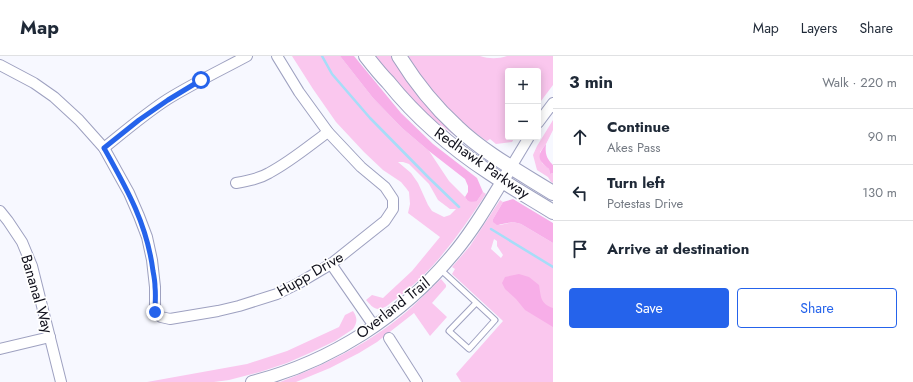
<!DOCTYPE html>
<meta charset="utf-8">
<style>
body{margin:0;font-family:Jost,sans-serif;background:#f6f6f7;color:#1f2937}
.controls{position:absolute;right:12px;top:12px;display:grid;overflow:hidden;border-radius:4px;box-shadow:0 2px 10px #0003}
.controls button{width:36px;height:36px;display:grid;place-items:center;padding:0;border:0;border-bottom:1px solid #e0e1e3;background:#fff;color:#1f2937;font:20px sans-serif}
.stop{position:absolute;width:12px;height:12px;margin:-9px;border:3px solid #2563eb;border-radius:50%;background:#fff}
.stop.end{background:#2563eb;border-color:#fff;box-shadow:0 1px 4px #0008}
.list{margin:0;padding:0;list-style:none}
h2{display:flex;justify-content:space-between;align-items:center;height:52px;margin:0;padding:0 16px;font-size:17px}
h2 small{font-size:13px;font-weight:400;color:#747a83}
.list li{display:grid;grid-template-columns:26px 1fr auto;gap:12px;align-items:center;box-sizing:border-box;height:56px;padding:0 16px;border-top:1px solid #e0e1e3}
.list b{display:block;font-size:15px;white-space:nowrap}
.list p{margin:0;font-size:13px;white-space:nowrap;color:#747a83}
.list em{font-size:13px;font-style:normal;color:#747a83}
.actions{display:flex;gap:8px;padding:12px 16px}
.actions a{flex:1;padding:9px 0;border:1px solid #2563eb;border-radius:4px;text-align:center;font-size:14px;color:#2563eb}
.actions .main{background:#2563eb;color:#fff}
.icon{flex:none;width:22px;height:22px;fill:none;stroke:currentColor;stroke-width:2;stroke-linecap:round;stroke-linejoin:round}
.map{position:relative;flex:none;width:553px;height:326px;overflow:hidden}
header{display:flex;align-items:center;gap:24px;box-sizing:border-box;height:56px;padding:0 20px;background:#fff;border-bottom:1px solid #e0e1e3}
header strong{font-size:19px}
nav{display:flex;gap:22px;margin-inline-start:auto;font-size:14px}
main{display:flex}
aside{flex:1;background:#fff}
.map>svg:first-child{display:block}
</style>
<header>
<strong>Map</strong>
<nav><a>Map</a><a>Layers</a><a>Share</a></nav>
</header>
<main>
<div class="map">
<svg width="553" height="326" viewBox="0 0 553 326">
<rect width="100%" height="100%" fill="#f7f8ff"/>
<g fill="#fac7ee" fill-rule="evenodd">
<path d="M292,0H340L373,42L402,72L429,95L449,125L465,141L467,144L477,145L483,136L486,138C460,177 434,215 396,243C391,246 385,253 378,253C372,252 370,248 366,244L372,239L383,242L412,215L440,181L408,157L410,148L409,136L406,132L401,126L383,114L364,96L336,66L313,33ZM398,106H403L409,108L429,128L438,144L450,153H456L450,159L444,161L432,155L428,149L418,127L411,117Z"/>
<path d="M372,0H391L401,14L490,105H489L442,70L421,55Z"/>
<path d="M405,0H480C489,3 498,3 507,0H553V29L538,49V15H508V81H515L512,86L496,88L490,83L487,85C453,63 430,32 405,0Z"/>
<path d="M553,64V74L546,88L540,96L542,107L549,113L550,118L553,117V127L551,126L548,121L537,114L533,99L537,90Z"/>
<path d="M500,144L503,146L493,163L500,169L513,166L521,168L553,187V326H461L456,318L503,265L452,218L455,213L452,211L470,190ZM494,183L497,185V190L503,199L501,202L491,193Z"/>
<path d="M441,223L446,229V231L432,247L447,261L430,280L414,257L377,286L359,297L330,312L296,326H280C328,308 374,285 412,251C422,242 431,232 441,223Z"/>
<path d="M353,255C357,261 358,266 353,273L335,285L312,296L287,307L260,316L229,324L214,326H147L247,308L287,295L339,271L345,259Z"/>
</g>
<g fill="#f7aee8">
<path d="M340,0H354L401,57L433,88L477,122L483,136L477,145C472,146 468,147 465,141L468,136V130L465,123L429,95L402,72L373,42Z"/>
<path d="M546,88C545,97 546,102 553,109V117L550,118L549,113C537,103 537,100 546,88Z"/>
<path d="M513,143L553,167V187L521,168L513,166L497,169L493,166V163L503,146Z"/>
<path d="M519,218L529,221L539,229C541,240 540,248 553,252V271L525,254L516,243L505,233L502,227L505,221Z"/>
</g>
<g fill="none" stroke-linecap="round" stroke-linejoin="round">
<g stroke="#a6ddf8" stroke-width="2.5">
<path d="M322,0L332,18L370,62L429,122L459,151"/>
<path d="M491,173L553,211"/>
</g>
<g stroke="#9ea1c0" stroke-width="7">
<path id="service" d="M440,213L495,264L469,293L449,275L476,247"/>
</g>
<g stroke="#9ea1c0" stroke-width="12">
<g id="minor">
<path d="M0,9L34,27L54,41L79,64L104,92L129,137L139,160L147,181L152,204L155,231V255L161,261L170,263L218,255L239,250L277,238L299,227L331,208L385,165L393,153V143L385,131L361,111L328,76L299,36L277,0"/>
<path d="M538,67L553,47"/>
<path d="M104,92C125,75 146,57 168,43C194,27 221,14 247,0"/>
<path d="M511,111L529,81"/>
<path d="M236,127C248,125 259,123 269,117C290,106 309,90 328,76"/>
<path d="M0,155L8,165L22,186L32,210L61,326"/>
<path d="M331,208L374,270"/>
<path d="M389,282L417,326"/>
<path d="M0,293L50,281"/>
</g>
</g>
<g stroke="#9ea1c0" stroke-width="14">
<path id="tertiary" d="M252,326C331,306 402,260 454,197C476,171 493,140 511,111"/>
</g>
<g stroke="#9ea1c0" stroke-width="16">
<g id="secondary">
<path d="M366,0C373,9 380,18 388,26C417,62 452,92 490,117C511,131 532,143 553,156"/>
<path d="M399,0C415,26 434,50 457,71C484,97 521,117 553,137"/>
</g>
</g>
<use href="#service" stroke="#fff" stroke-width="5"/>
<use href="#minor" stroke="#fff" stroke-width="10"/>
<use href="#tertiary" stroke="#fff" stroke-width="12"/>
<use href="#secondary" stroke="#fff" stroke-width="14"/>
</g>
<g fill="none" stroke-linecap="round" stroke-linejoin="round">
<path stroke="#2563eb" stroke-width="5" d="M155,256C155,247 156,239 155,231C155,226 154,220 153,215C147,168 127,133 104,92L139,64L168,44L201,24"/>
</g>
<g text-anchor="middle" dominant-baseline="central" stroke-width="3.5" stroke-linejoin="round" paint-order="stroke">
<g font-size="15" fill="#11111c" stroke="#fff">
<text transform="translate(482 107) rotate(35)">Redhawk Parkway</text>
<text transform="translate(310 218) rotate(-30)">Hupp Drive</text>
<text transform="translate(37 238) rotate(74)">Bananal Way</text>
<text transform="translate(393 252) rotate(-38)">Overland Trail</text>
</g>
</g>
</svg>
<div class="controls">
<button>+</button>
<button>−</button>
</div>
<div class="stop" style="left:201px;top:24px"></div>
<div class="stop end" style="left:155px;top:256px"></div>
</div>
<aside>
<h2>3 min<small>Walk · 220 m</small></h2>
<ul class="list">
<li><svg class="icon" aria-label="ahead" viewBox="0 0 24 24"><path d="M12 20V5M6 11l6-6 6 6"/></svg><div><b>Continue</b><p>Akes Pass</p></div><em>90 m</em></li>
<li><svg class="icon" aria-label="left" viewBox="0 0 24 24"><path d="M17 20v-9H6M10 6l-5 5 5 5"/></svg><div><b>Turn left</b><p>Potestas Drive</p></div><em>130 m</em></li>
<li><svg class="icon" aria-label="arrive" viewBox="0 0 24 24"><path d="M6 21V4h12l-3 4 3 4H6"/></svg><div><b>Arrive at destination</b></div></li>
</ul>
<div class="actions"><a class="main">Save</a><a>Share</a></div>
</aside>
</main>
